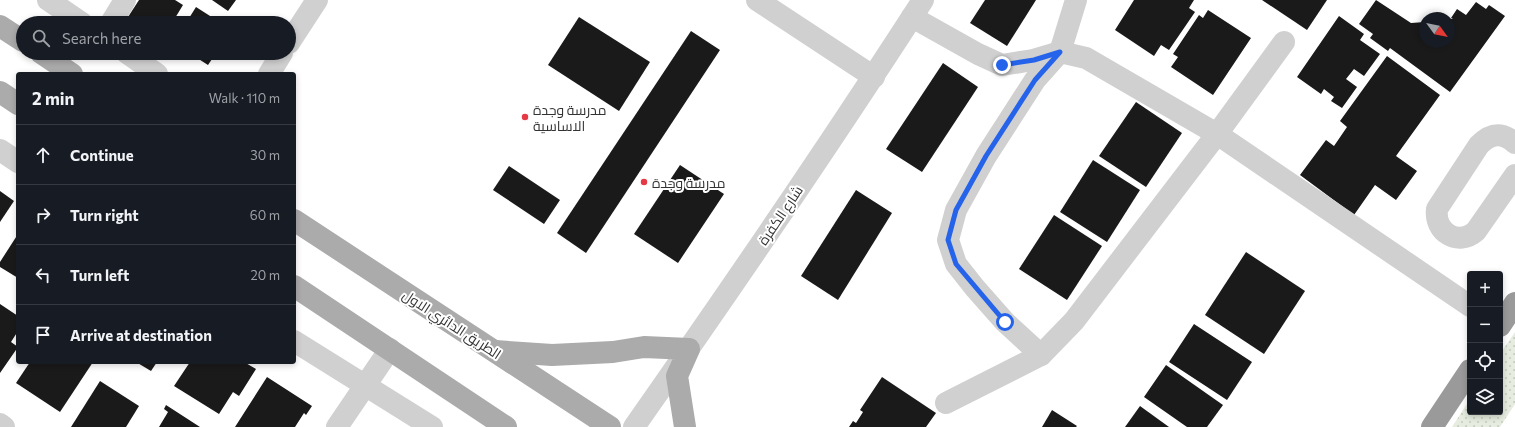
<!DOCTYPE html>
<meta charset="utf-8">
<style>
body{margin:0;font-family:Commissioner,Cairo,sans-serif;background:#20242c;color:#f1f3f6}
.controls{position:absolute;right:12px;bottom:12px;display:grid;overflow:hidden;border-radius:4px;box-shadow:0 2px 6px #0003}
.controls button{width:36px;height:36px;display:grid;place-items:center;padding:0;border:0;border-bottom:1px solid #363941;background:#171b24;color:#f1f3f6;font:20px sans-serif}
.compass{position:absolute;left:1419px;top:12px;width:36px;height:36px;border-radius:50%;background:#171b24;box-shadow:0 2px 6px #0003;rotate:123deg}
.stop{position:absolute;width:12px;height:12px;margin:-9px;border:3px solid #2563eb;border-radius:50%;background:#fff}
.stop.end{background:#2563eb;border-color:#fff;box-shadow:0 1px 4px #0008}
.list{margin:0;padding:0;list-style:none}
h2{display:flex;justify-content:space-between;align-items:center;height:52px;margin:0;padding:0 16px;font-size:17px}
h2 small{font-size:13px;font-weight:400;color:#9ea1a6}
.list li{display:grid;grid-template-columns:26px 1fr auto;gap:12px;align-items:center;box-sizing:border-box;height:60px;padding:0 16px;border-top:1px solid #363941}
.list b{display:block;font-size:15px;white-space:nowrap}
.list em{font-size:13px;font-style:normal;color:#9ea1a6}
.icon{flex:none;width:22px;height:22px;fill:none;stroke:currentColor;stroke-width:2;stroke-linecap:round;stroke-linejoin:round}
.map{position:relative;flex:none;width:1515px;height:427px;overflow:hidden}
.search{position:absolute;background:#171b24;box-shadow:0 2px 6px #0003;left:16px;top:16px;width:280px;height:44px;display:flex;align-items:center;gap:10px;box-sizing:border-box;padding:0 14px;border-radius:22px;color:#9ea1a6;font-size:15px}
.panel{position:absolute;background:#171b24;box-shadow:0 2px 6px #0003;left:16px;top:72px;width:280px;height:292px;border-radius:4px}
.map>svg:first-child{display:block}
</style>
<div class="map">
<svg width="1515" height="427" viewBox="0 0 1515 427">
<defs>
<pattern id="garden-dots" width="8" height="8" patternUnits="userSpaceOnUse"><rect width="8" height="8" fill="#e6ecdf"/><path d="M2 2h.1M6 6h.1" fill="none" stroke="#c6cbc0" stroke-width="1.8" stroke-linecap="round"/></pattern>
</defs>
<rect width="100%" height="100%" fill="#fff"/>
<path fill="url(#garden-dots)" d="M1515,332V404L1500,427H1452L1470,399V412H1500V354Z"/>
<g fill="#1a1a1a">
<path d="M139,0H175L183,5L172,23H137L128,17Z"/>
<path d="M212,0H236L228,11Z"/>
<path d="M985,0H1036L1007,46L970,23Z"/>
<path d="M1134,0H1194L1189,8L1195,12L1169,50L1161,45L1154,56L1115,30Z"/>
<path d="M1262,0H1327L1307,30Z"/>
<path d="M1376,0L1411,23L1425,22V42H1449V19H1453L1451,18L1457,9L1466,15L1476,2L1486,9L1489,5L1505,16L1450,92L1390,48L1388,51L1370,38L1373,34L1359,24Z"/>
<path d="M196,7L221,23H186Z"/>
<path d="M1208,10L1251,38L1213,95L1171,67L1178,57L1173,54L1199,15L1203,18Z"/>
<path d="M1339,16L1364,34L1360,40L1380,54L1364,76L1354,69L1346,79L1357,87L1342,108L1331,101L1334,97L1324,89L1321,94L1297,77Z"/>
<path d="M579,17L650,62L619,111L548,65Z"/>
<path d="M691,31L720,50L586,253L557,233Z"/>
<path d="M182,53H216L208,65L194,56L192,60Z"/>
<path d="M1387,56L1440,95L1396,156L1417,171L1396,200L1375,185L1354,215L1300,175L1326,140L1334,146L1347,127L1340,121Z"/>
<path d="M943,63L978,87L922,172L886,149Z"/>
<path d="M1136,102L1182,133L1146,187L1099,156Z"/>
<path d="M1093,160L1140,190L1107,242L1060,212Z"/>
<path d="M680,165L724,194L678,263L634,234Z"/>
<path d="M509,166L560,200L544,224L493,190Z"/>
<path d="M856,190L892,213L838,300L801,276Z"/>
<path d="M0,191L14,201L0,222Z"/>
<path d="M1054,215L1102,246L1067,300L1019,269Z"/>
<path d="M18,234V278L0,267V262Z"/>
<path d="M1246,252L1305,291L1264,354L1205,315Z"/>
<path d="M0,304L18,316V331L11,342L18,347L0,373Z"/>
<path d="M1194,324L1252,362L1227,400L1169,362Z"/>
<path d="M30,362H93L60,412L16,383Z"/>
<path d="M136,362H157L151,371Z"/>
<path d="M190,362H244L256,369L239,396L233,392L219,414L174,386Z"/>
<path d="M1166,365L1223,405L1207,427H1187L1144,397Z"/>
<path d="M267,377L312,406L306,415L304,413L295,427H235Z"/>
<path d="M882,377L936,413L926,427H849L853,421L856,423L863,412L860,410Z"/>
<path d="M100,381L139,406L126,427H71Z"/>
<path d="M166,405L200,427H159L168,412L164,409Z"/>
<path d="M1140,406L1169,427H1125Z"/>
<path d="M1052,410L1077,426L1076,427H1042Z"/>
</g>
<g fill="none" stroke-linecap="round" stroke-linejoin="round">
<g stroke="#d0d0d0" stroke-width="22">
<path d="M48,0L82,23"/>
<path d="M757,0L874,77"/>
<path d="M912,17L978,54L1002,65L1033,60L1060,52L1086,58L1217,134L1470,306"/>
<path d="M111,23L125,0"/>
<path d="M289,43L317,0"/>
<path d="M127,53L157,74"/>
<path d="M269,74L282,53"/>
<path d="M1515,143C1502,132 1491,133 1479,145L1437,209C1434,232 1458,247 1476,231L1515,175"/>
<path d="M0,150L18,162"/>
<path d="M294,341L432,427"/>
<path d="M1041,355L1005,322L975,288L956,264L948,240L956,210L986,156L1035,80L1060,52L1076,0"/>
<path d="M946,403L1041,355L1074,321L1217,134L1284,42"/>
<path d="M0,424L4,427"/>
<path d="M337,427L390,349"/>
<path d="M634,427C733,286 830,144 923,0"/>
</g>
<g stroke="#ababab" stroke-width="22">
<path d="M0,26L23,41"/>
<path d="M41,53L72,74"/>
<path d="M0,92L18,104"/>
<path d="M294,220L610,427"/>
<path d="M294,286L506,427"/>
<path d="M495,351L552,355L613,352L644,347L689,349L677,376L685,427"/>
</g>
<g stroke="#9a9a9a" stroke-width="22">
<path d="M1500,326L1515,303"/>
<path d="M1432,427L1470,370"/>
</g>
</g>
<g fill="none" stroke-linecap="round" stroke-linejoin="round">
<path stroke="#2563eb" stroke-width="5" d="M1002,65L1034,60L1060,52L1035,80L986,156L956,210L948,240L956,264L1005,322"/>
</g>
<g fill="#e63946" stroke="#fff" stroke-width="1.5">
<circle cx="525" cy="117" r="4"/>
<circle cx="644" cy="182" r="4"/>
</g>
<g text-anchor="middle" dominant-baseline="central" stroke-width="4" stroke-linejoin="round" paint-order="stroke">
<g font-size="14" fill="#333" stroke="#fff" text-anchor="start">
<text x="533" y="109">مدرسة وجدة<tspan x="533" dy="16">الاساسية</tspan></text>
<text x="652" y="182">مدرسة وجدة</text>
</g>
<g font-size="14" fill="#333" stroke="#fff">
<text transform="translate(780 215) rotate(-56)">شارع الكفرة</text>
<text transform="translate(452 324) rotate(33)">الطريق الدائري الاول</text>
</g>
</g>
</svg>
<div class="controls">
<button>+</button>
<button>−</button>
<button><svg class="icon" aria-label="locate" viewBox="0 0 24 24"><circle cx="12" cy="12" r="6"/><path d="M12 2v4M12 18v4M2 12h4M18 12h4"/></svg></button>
<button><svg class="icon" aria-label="layers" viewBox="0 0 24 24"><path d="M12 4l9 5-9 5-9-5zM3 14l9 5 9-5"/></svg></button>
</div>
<svg class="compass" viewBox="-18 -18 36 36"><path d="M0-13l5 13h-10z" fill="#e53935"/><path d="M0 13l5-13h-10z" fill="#9ea1a6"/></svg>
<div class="stop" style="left:1005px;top:322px"></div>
<div class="stop end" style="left:1002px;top:65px"></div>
<div class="search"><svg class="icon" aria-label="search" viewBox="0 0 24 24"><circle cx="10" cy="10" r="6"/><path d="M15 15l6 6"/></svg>Search here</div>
<section class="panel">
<h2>2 min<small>Walk · 110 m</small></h2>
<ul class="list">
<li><svg class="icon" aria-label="ahead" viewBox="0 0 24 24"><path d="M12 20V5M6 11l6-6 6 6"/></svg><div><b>Continue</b></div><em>30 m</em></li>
<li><svg class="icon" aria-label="right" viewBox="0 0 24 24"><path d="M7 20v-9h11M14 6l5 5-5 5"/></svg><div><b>Turn right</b></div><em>60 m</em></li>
<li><svg class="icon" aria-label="left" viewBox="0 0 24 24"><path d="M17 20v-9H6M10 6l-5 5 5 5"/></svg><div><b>Turn left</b></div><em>20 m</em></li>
<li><svg class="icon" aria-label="arrive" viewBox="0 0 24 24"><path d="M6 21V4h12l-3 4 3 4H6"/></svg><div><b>Arrive at destination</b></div></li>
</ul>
</section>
</div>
